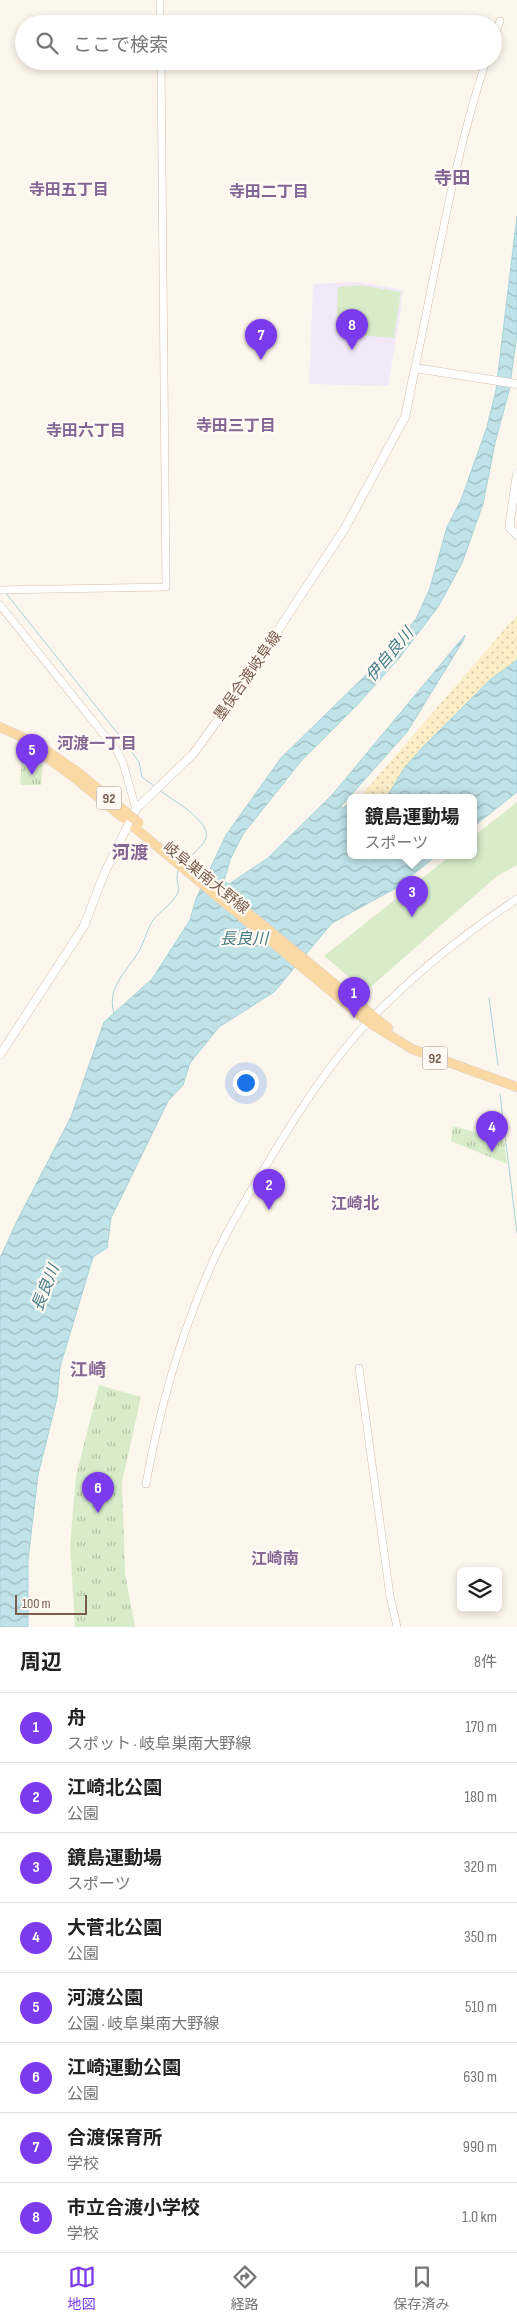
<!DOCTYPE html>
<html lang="ja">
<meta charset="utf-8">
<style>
body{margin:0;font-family:"Sofia Sans Condensed","Noto Sans JP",sans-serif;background:#f6f6f6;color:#222}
.controls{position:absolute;right:15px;bottom:15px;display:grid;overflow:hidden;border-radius:8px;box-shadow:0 2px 8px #0003}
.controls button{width:45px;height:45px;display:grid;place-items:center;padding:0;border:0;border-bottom:1px solid #e0e0e0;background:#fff;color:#222;font:25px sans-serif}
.scale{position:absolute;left:15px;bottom:12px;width:72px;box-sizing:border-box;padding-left:5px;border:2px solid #7a5c4d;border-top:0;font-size:14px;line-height:18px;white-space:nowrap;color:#7a5c4d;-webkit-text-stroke:4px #fffaf3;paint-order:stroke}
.you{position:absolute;left:245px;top:1082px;width:18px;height:18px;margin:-12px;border:4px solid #fff;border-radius:50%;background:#1a73e8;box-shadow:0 0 0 8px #1a73e833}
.badge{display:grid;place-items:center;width:32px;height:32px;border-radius:50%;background:#7c3aed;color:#fff;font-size:16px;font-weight:700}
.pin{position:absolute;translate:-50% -41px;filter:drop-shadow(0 1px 2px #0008)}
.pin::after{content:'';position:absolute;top:26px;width:18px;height:15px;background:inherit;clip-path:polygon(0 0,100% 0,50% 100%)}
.popup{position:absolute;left:347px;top:794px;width:130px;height:65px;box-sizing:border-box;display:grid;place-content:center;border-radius:8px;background:#fff;filter:drop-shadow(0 1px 4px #0005);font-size:16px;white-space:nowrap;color:#767676}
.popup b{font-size:19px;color:#222}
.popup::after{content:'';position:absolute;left:50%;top:100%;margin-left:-10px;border:10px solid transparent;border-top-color:#fff}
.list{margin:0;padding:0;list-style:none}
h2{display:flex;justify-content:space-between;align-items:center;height:65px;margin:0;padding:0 20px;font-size:21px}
h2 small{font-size:16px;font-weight:400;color:#767676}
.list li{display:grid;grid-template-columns:32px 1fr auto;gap:15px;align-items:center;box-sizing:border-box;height:70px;padding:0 20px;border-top:1px solid #e0e0e0}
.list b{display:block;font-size:19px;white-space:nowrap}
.list p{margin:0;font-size:16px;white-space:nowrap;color:#767676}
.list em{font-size:16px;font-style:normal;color:#767676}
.icon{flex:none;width:28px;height:28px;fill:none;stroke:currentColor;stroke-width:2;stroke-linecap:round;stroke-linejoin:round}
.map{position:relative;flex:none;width:517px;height:1627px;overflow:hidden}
.search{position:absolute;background:#fff;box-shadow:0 2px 8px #0003;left:15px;right:15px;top:15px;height:55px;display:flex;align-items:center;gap:12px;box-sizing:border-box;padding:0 18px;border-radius:28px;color:#767676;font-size:19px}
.sheet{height:625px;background:#fff}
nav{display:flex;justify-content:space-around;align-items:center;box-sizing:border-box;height:70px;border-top:1px solid #e0e0e0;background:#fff;font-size:14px;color:#767676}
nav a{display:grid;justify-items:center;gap:2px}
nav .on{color:#7c3aed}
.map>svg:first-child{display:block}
</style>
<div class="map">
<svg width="517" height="1627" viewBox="0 0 517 1627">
<defs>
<pattern id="grass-tufts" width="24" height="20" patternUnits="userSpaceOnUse" patternTransform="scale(1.25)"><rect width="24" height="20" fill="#d8ecc9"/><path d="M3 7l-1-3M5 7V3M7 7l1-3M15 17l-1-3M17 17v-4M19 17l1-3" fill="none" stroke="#b4c2a5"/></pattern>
<pattern id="sand-dots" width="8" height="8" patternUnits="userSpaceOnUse" patternTransform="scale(1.25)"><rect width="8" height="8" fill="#fcefc7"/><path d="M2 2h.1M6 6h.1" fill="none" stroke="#d1c5a4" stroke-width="1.8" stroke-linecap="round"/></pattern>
<pattern id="water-waves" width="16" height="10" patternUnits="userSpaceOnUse" patternTransform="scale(1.25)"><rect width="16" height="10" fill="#bfe3e8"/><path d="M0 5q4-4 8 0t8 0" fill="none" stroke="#a0bbbe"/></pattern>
</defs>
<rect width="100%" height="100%" fill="#fdf6ec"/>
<path fill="#f3e8fa" d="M359,282L403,290L400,316L388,386L309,384L313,284Z"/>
<g fill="url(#grass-tufts)">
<path d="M25,755L43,765L41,785H22L20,783L22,759Z"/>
<path d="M453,1126L504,1140L507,1164L451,1141Z"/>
<path d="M99,1385L141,1397L122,1482L125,1573L135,1627H75L70,1545L76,1476Z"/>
</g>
<path fill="url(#sand-dots)" d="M517,615V660L490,680L423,747L405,767L386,798H369L364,792Z"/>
<g fill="#d8ecc9">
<path d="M360,285L401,292L394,338L336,333L338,287Z"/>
<path d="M517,802V865L496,877L366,991L324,956L450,856H473V837Z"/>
</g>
<g fill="url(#water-waves)" stroke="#a5d3da">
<path d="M517,216V334L509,391L495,443L483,504L462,563L438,607L400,657L358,704L302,760L243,834L230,860L224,881L229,884L268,858L333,794L465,635L463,641L407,732L341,806L343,808L351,802V856H436L396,888L332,923L274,992L219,1027L190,1063L183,1085L168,1101L111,1218L107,1248L93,1257L60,1367L57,1398L38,1475L28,1560V1627H0V1258L18,1219L71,1117L104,1022L152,979L190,920L196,899L226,835L281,758L374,667L416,619L430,588L447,527L461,500L487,427L496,390Z"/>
<path d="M517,660V792L473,827V798H386L405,767L423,747L490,680Z"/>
</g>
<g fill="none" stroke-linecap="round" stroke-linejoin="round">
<g stroke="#a5d3da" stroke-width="1">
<path d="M5,592L126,744L139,762L142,777L154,786"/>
<path d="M159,790C171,799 211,821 206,838C203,846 194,853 188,859"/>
<path d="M489,998L498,1065"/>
<path d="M114,1013C105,985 132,968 142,945C146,936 148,928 153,920C161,910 173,904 178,892C180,886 174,878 179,869"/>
<path d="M500,1094L517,1233"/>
</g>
<g stroke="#d1beb0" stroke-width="8">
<g id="tertiary">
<path d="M160,0V24"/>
<path d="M493,39L500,21"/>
<path d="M415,368C437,265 453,161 486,61"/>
<path d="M0,590L166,587L161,61"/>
<path d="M0,605L117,751L123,763L136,809"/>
<path d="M359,1368L390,1596L397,1627"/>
<path d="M146,1484C159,1410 180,1337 210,1268C228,1226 253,1188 276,1149C303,1105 333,1059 369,1021C413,975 464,934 517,899"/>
</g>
</g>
<g stroke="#d6c0b0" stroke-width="9">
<g id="secondary">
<path d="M517,474L510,521V528L517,535"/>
<path d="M0,1055L84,926L104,874L136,809L193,754L231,702L345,528L405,417L415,368L517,384"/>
</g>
</g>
<g stroke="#dad1cd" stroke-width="10">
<g id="primary">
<path d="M0,727L37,744L79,773"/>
<path d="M45,756L75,778"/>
<path d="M135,828L368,1022L412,1049L517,1087"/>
<path d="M180,857L388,1028"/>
</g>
</g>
<use href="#tertiary" stroke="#fff" stroke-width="7"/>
<use href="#secondary" stroke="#fff" stroke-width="8"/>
<use href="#primary" stroke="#fbd9a5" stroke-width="9"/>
<g stroke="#dad1cd" stroke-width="10" stroke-linecap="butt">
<g id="primary-bridge">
<path d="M79,773L139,823"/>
<path d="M75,778L123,818"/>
</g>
</g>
<use href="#primary-bridge" stroke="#fbd9a5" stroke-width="9"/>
</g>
<g text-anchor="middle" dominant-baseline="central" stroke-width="4.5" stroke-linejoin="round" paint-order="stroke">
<g fill="#fffaf3" stroke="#a28b7f" stroke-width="1">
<rect x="96.5" y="786.5" width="25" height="23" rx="4"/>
<rect x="422.5" y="1046.5" width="25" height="23" rx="4"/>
</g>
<g font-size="14" font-weight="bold" fill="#7a5c4d">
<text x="109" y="798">92</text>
<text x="435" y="1058">92</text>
</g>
<g font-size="15" fill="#7a5c4d" stroke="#fffaf3">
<text transform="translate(248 676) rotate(-55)">墨俣合渡岐阜線</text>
<text transform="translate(206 878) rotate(39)">岐阜巣南大野線</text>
</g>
<g font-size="16" font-weight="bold" fill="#846695" stroke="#fffaf3">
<text x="69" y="190">寺田五丁目</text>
<text x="269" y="192">寺田二丁目</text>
<text x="236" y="426">寺田三丁目</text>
<text x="86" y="431">寺田六丁目</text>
<text x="97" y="744">河渡一丁目</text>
<text x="355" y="1204">江崎北</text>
<text x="275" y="1559">江崎南</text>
</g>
<g font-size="16" font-style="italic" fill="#437c86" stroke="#fffaf3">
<text transform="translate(390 655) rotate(-50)">伊自良川</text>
<text x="244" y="939">長良川</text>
<text transform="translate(46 1288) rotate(-68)">長良川</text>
</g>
<g font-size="18" font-weight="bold" fill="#846695" stroke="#fffaf3">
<text x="452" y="178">寺田</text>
<text x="130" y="853">河渡</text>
<text x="88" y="1370">江崎</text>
</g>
</g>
</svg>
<div class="controls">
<button><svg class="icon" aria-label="layers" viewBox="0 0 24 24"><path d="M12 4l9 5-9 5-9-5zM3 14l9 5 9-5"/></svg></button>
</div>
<div class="scale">100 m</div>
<div class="you"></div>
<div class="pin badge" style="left:354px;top:1018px">1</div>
<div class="pin badge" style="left:269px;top:1210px">2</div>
<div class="pin badge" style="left:412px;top:917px">3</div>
<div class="popup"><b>鏡島運動場</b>スポーツ</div>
<div class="pin badge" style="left:492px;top:1152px">4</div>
<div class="pin badge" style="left:32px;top:775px">5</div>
<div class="pin badge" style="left:98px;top:1513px">6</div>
<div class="pin badge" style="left:261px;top:360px">7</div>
<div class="pin badge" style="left:352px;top:350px">8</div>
<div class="search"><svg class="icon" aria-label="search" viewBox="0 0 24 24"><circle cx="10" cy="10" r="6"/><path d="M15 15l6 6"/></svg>ここで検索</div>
</div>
<section class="sheet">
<h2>周辺<small>8件</small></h2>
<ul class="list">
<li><span class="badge">1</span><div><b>舟</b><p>スポット · 岐阜巣南大野線</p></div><em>170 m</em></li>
<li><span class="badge">2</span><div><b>江崎北公園</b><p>公園</p></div><em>180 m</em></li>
<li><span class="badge">3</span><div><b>鏡島運動場</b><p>スポーツ</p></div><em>320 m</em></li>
<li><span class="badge">4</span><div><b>大菅北公園</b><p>公園</p></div><em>350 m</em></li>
<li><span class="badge">5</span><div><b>河渡公園</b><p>公園 · 岐阜巣南大野線</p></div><em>510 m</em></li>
<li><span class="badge">6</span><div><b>江崎運動公園</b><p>公園</p></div><em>630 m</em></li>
<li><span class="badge">7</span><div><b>合渡保育所</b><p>学校</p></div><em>990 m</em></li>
<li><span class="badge">8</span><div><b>市立合渡小学校</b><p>学校</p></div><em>1.0 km</em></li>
</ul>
</section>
<nav>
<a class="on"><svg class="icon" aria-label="map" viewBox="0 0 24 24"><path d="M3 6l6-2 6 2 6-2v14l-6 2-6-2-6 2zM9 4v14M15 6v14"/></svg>地図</a>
<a><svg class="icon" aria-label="directions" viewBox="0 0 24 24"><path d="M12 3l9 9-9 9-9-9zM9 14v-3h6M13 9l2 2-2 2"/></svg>経路</a>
<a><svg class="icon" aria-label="saved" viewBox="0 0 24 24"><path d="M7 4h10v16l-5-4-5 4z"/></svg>保存済み</a>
</nav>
